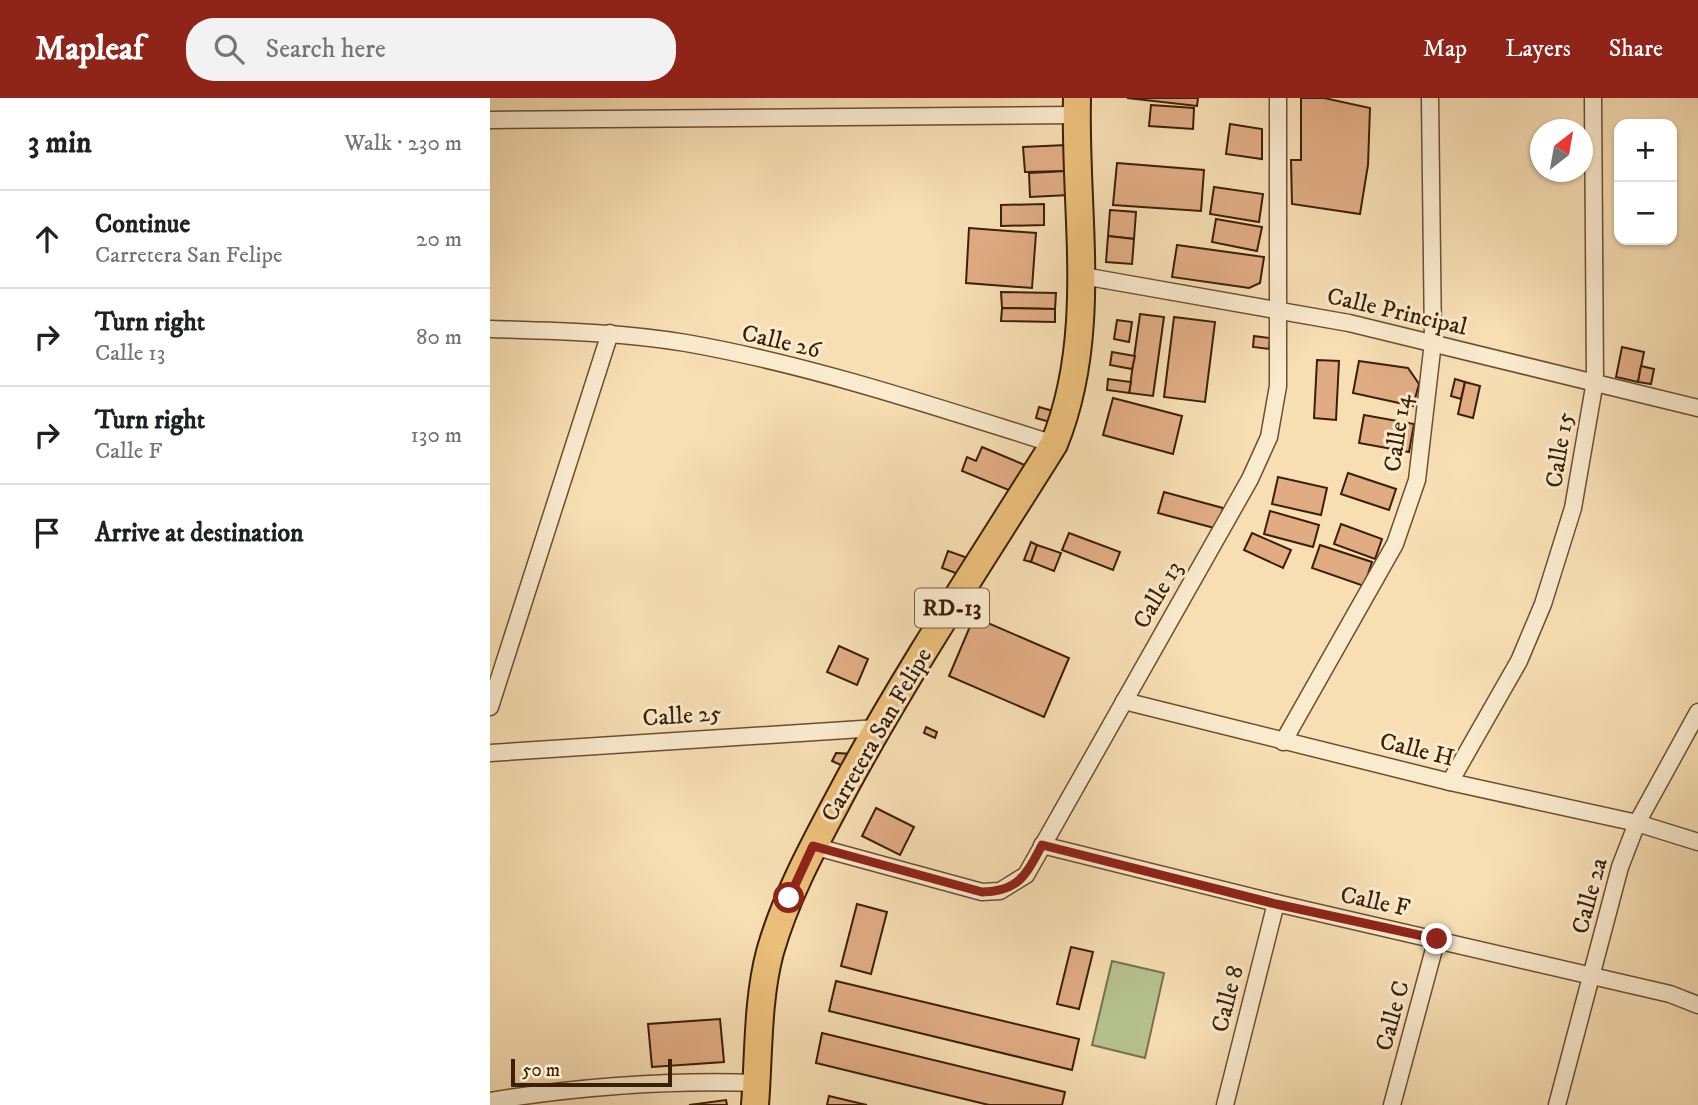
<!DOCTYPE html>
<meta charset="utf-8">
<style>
body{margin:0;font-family:"IM FELL DW Pica",serif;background:#f2f2f2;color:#202124}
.controls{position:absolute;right:21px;top:21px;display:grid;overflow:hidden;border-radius:14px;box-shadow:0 2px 5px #0004}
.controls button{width:63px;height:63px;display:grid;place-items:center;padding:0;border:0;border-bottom:2px solid #e0e0e0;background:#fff;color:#202124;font:35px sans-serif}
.compass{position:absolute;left:1040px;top:21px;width:63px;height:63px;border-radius:50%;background:#fff;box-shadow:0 2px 5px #0004;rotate:31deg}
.scale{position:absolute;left:21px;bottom:18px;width:161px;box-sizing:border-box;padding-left:7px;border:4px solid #3b2004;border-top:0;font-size:19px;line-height:24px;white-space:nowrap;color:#3b2004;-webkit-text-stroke:5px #faeace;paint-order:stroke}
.stop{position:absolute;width:21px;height:21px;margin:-16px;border:5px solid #8f2418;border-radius:50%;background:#fff}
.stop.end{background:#8f2418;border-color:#fff;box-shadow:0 2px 7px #0008}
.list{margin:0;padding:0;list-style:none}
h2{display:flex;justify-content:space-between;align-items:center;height:91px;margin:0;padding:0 28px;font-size:30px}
h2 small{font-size:23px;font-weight:400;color:#757577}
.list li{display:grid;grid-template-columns:46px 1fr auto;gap:21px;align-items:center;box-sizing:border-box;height:98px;padding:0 28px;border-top:2px solid #e0e0e0}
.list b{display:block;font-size:26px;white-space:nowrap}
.list p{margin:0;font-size:23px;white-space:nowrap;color:#757577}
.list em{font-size:23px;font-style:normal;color:#757577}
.icon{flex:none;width:38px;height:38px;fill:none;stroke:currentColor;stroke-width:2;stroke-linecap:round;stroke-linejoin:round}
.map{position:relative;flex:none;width:1208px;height:1007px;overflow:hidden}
header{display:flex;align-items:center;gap:42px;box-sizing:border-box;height:98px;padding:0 35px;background:#8f2418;color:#fff}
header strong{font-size:33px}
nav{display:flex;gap:38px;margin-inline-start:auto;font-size:24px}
.search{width:490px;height:63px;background:#f2f2f2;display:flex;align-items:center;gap:18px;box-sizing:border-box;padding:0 24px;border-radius:28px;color:#757577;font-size:26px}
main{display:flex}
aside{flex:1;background:#fff}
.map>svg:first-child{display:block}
</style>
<header>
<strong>Mapleaf</strong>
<div class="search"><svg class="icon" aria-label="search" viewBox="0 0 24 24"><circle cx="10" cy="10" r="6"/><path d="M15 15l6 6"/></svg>Search here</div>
<nav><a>Map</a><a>Layers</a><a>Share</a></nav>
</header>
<main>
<aside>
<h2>3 min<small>Walk · 230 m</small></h2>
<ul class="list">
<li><svg class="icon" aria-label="ahead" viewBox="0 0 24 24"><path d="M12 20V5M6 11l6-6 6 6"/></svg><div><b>Continue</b><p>Carretera San Felipe</p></div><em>20 m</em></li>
<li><svg class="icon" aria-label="right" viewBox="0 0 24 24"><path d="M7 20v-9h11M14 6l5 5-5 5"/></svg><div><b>Turn right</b><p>Calle 13</p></div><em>80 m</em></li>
<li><svg class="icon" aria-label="right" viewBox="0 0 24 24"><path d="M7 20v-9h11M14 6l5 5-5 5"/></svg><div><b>Turn right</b><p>Calle F</p></div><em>130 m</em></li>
<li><svg class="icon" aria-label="arrive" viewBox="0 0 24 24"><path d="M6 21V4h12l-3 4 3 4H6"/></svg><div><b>Arrive at destination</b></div></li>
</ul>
</aside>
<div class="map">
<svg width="1208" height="1007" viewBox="0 0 1208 1007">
<rect width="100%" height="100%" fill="#f7deb3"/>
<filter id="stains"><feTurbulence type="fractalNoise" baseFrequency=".00286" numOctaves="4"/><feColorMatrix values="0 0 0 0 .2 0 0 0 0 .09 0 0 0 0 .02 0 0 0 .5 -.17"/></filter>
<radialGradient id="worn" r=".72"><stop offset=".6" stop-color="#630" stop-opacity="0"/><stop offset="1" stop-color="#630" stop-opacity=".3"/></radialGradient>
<path fill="#b7c291" stroke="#79714a" stroke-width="2" d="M622,863L674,875L655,960L602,947Z"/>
<g fill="#e1ac84" stroke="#3b2004" stroke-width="2">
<path d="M637,0H708L707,8Z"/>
<path d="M811,0H834L880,10L878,67L870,116L802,106L801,62H811Z"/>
<path d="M661,7L704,10L703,31L659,28Z"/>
<path d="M740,26L772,31V61L736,56Z"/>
<path d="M576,47L577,73L535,74L533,49Z"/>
<path d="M627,65L714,72L711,113L623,107Z"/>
<path d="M577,73L579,97L540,99L539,75Z"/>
<path d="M724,89L773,96L769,124L720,116Z"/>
<path d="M554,106V127L511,128V107Z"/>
<path d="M620,112L646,114L644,141L618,138Z"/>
<path d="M726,121L772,129L767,153L722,144Z"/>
<path d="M479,130L546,135L542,190L476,185Z"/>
<path d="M618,138L644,141L642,166L616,164Z"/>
<path d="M687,147L774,159L770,185L759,190L682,179Z"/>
<path d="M511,194L566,195L565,211L512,210Z"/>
<path d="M512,210L565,211V224L511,223Z"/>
<path d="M650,216L674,219L663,298L639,295Z"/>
<path d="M684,219L725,224L715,304L674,299Z"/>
<path d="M627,222L642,224L639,244L624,241Z"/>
<path d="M764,238L780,240L779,251L763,249Z"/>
<path d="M1132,249L1154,254L1148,284L1126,279Z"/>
<path d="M622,254L645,258L642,271L620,267Z"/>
<path d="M827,262L849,263L846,322L824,320Z"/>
<path d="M869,263L918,270L929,286L923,308L863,295Z"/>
<path d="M1151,268L1164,271L1161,286L1148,284Z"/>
<path d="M618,281L641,284L639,295L617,292Z"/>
<path d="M965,281L975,284L971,301L961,298Z"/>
<path d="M975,284L990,288L983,320L968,316Z"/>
<path d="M623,300L692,318L683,356L613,337Z"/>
<path d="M549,309L570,315L567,326L546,320Z"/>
<path d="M874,317L924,326L919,354L869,345Z"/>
<path d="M492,349L537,368L526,395L472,373L477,359L486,363Z"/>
<path d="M858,375L906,391L899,412L851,396Z"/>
<path d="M788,379L837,390L831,417L782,406Z"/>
<path d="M674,394L733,410L728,431L668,415Z"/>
<path d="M780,413L829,427L823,449L774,436Z"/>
<path d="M851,426L892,441L885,461L844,446Z"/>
<path d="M579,435L630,454L623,472L572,452Z"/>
<path d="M762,435L801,452L793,470L754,452Z"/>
<path d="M541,444L547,447L541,464L534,462Z"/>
<path d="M547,447L571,455L564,473L541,464Z"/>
<path d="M830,447L882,464L874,488L822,470Z"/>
<path d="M458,453L478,460L471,477L452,470Z"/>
<path d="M484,519L579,560L554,619L459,578Z"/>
<path d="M349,548L378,561L367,587L337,574Z"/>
<path d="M436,629L447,634L445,640L434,635Z"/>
<path d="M346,655L365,656L364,673L342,663Z"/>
<path d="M386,710L424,729L410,757L372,738Z"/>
<path d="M367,806L397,814L381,876L351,868Z"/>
<path d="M581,849L603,854L589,911L567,906Z"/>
<path d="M346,883L589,941L582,972L339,913Z"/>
<path d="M230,921L234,964L162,969L158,926Z"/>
<path d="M332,935L575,994L572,1007H499L326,965Z"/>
<path d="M339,998L377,1007H337Z"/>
<path d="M236,1002L237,1007H199Z"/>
</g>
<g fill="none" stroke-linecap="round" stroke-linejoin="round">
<g stroke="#6a5030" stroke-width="19">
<g id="minor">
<path d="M0,22L586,17"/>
<path d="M593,178L859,225L1208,310"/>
<path d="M0,231C65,233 131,234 196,245C321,267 443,308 564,346"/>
<path d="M634,603L960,684L1147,725L1208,744"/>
<path d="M0,609L120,235"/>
<path d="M793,644L905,446L927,382L943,244L940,0"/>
<path d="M0,655L387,630"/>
<path d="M960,684L1029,563L1053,506L1083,410L1105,283L1103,0"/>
<path d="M552,747L786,805L1180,896L1208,907"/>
<path d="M323,748L492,794L510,793L536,777L760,381L779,339L788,288V0"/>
<path d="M0,1003C87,989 179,982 267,985"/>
<path d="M735,1007L786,805"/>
<path d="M902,1007L947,840"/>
<path d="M1067,1007L1130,769L1147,725L1208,614"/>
</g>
</g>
<g stroke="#3b2004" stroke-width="30">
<path id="primary" d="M265,1007C269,957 267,903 280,854C297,794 328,740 357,685C420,569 494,458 564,346C609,236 584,115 587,0"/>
</g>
<use href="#minor" stroke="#faeace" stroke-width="16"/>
<use href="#primary" stroke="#ecbf7a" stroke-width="26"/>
</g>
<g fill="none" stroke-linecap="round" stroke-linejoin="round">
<path stroke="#8f2418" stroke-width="9" d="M299,800L323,748L492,794C529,793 536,777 552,747L786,806L947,841"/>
</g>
<g text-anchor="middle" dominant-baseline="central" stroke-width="6" stroke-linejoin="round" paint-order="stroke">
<rect fill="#faeace" stroke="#745d41" stroke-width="2" x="425" y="490.5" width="74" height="39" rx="5"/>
<g font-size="23" font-weight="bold" fill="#3b2004">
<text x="462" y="510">RD-13</text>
</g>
<g font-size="24" fill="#3b2004" stroke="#faeace">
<text transform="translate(907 214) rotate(13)">Calle Principal</text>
<text transform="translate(291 244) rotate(13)">Calle 26</text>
<text transform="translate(908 335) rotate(-82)">Calle 14</text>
<text transform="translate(1070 352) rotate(-81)">Calle 15</text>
<text transform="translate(668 497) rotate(-60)">Calle 13</text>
<text transform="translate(192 618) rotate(-4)">Calle 25</text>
<text transform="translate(387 637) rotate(-60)">Carretera San Felipe</text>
<text transform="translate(927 652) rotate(14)">Calle H</text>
<text transform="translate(1100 798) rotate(-75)">Calle 2a</text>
<text transform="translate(885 804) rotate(12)">Calle F</text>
<text transform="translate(738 901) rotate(-76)">Calle 8</text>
<text transform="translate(903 918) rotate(-75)">Calle C</text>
</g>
</g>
<rect width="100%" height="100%" filter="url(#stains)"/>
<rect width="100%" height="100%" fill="url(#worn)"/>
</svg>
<div class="controls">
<button>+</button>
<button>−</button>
</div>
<svg class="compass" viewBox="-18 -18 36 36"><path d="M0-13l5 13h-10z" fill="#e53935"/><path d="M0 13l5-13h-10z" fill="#757577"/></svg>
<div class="scale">50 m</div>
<div class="stop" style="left:299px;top:800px"></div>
<div class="stop end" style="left:947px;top:841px"></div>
</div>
</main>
